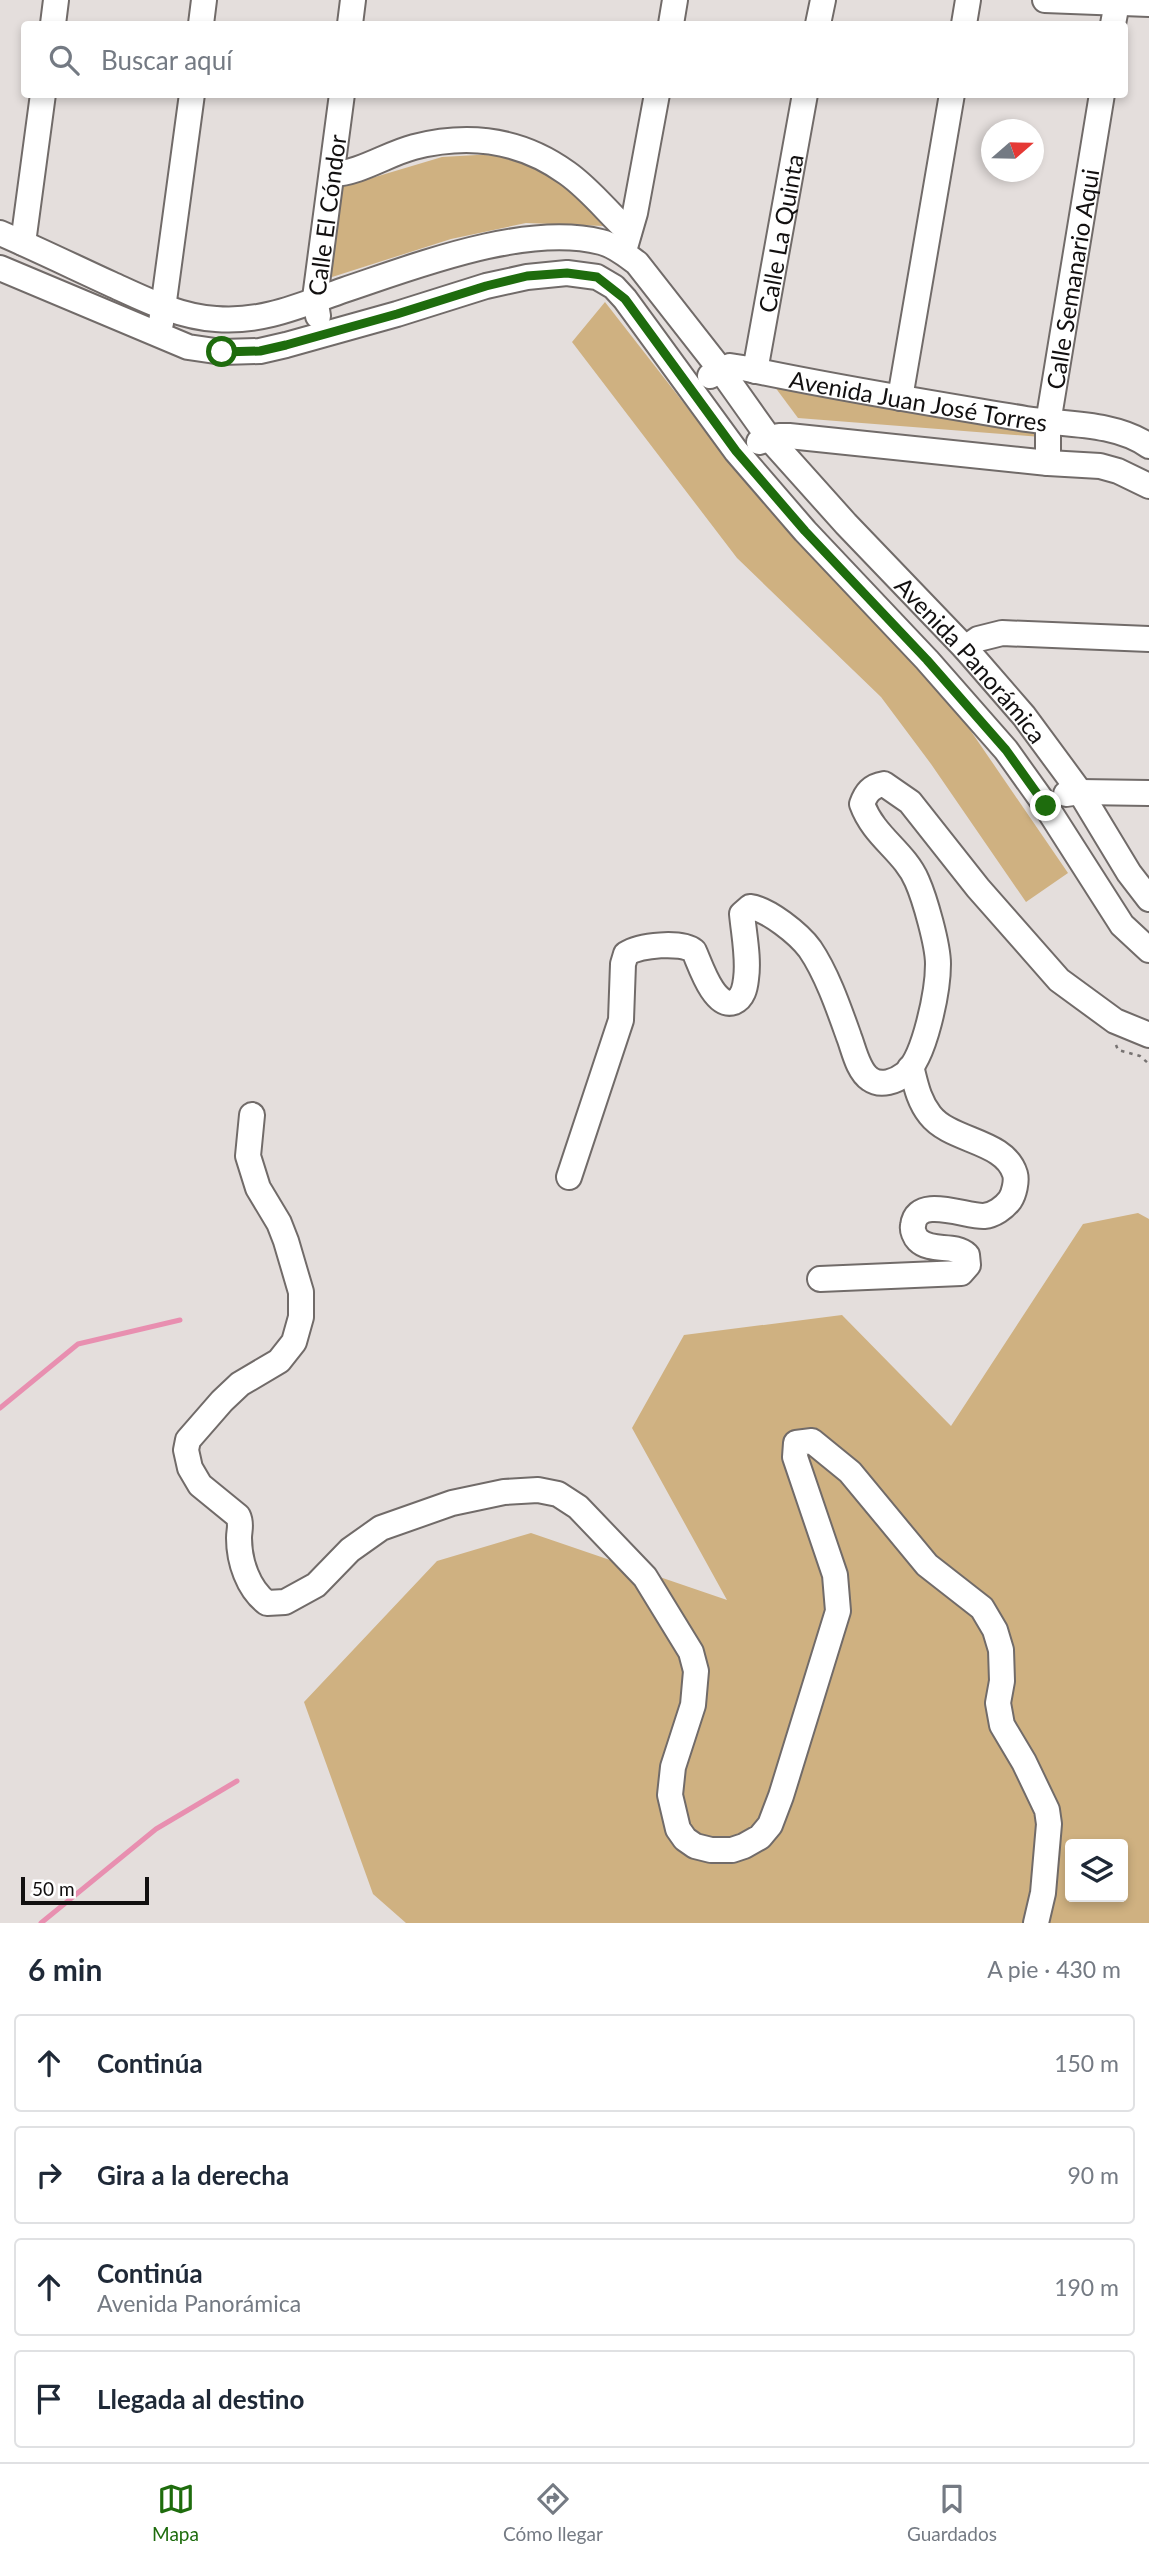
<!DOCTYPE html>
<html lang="es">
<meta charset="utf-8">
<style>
body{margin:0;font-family:Lato,sans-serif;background:#f2f2f3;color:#1f2937}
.controls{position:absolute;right:21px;bottom:21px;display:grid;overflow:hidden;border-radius:7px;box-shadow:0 4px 10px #0003}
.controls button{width:63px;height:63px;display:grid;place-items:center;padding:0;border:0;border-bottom:2px solid #e0e1e3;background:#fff;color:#1f2937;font:35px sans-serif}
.compass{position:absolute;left:981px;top:119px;width:63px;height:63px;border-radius:50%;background:#fff;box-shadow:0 4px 10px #0003;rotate:70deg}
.scale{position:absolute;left:21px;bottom:18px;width:128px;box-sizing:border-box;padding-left:7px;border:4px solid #121010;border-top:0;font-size:19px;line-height:24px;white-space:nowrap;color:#121010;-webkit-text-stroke:5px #fff;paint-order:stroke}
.stop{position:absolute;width:21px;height:21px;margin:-16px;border:5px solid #1e6c0d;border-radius:50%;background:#fff}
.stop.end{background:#1e6c0d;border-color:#fff;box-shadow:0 2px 7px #0008}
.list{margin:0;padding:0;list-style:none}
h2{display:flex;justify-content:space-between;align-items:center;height:91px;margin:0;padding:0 28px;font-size:30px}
h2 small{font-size:23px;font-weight:400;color:#747a83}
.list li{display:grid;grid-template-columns:46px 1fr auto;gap:21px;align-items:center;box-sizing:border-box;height:98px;margin:0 14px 14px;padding:0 14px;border:2px solid #e0e1e3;border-radius:7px}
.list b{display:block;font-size:26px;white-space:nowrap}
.list p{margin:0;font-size:23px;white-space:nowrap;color:#747a83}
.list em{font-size:23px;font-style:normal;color:#747a83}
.icon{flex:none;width:38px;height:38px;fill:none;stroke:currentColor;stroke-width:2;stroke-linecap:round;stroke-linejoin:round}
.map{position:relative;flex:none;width:1149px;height:1923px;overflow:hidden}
.search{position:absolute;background:#fff;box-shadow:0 4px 10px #0003;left:21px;right:21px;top:21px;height:77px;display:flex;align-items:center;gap:18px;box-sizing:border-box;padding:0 24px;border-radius:7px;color:#747a83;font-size:26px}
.sheet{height:539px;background:#fff}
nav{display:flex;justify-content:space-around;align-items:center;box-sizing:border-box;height:98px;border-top:2px solid #e0e1e3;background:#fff;font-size:19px;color:#747a83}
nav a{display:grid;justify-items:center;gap:4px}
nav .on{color:#1e6c0d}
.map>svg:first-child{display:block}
</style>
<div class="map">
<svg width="1149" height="1923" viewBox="0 0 1149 1923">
<rect width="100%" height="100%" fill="#e4dedc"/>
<g fill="#cfb181" fill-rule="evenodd">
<path d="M477,155C486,155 496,155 505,156C540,164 585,195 604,226L526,223L451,239L329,278L335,189L442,157Z"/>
<path d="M605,302L753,492L940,686L1068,873L1026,902L931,764L881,697L737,558L572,342Z"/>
<path d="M766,375L1040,423L1041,437L798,418Z"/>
<path d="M1138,1213L1149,1219V1923H406L373,1894L304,1702L437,1561L531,1533L727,1600L632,1428L684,1335L842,1315L951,1426L1083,1224ZM1070,1844H1123V1897H1070Z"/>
</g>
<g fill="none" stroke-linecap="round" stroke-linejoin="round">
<g stroke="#e88fb0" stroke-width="5">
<path d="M0,1408L78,1344L180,1320"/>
<path d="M41,1923L156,1829L237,1781"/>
</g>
<g stroke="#716b69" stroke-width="28">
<g id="minor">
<path d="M1045,0L1149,4"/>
<path d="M53,24L56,0"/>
<path d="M201,24L204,0"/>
<path d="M350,24L353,0"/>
<path d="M671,24L675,0"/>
<path d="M818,24L823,0"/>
<path d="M964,24L968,0"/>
<path d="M1113,24L1117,3"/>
<path d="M333,174C360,173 387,154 414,147C469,133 520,139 567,173C591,190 608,213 629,232"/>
<path id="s1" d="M0,233C37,249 74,267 111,284C144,299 179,317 216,319C262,323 301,305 344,290C416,266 525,223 601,242C614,245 626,255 637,263L720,369L769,438L846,524L965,648L1024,716L1080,792L1129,873L1149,899"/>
<path d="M23,243L43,94"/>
<path d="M626,244L635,213L657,94"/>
<path d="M0,268L188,347L222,352L260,351L286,345L397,314L486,286L527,277L567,273L597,277L614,287L625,299L736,451L805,531L927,660L1006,750L1046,806L1122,925L1149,950"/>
<path id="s2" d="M318,316L315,298L342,94"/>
<path d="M161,323L192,94"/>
<path id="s3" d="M755,371L805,94"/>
<path id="s4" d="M710,376L730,366L743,368C836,388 931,403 1026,419C1065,425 1115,422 1149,446"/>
<path d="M900,398L952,94"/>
<path d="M759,442L779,436H789L1048,463L1100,466L1118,471L1149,486"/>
<path id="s5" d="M1048,463V423L1102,94"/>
<path d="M965,648L978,639L1002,633L1149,639"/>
<path d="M1066,794L1080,792L1149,793"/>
<path d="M252,1115L248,1156L258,1188L279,1223L286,1241L301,1292V1317L294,1342L279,1361L240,1384L222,1401L188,1440L186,1450L190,1468L200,1485L238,1516C242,1524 239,1530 239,1538C239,1561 248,1589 267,1603L285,1602L316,1585L350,1550L381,1528L452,1503L504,1492L538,1490L558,1494L578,1507L645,1577L691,1652L696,1671L693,1705L673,1767L670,1795L678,1829L685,1839L695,1846L711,1850H732L744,1846L760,1837L770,1825L781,1796L838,1611L835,1575L795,1457L796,1443L812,1441L850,1472L927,1565L982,1608L995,1630L1001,1650L1002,1681L998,1703L1002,1725L1024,1762L1047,1810L1049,1824L1043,1893L1036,1923"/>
<path d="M569,1177L621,1020L623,964L626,954C640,945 681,941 694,951C700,964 714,1009 734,1002C743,998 745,988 746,979C749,959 744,935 742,914L750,907C768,909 799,934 810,949C827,974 839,1009 849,1037C854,1050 858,1071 870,1079C881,1087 896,1081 905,1074C925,1058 938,990 938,964C938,945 925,899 917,881C904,851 874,837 862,804C866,793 871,786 884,784L910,802L978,888L1059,980L1115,1021L1149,1035"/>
<path d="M820,1279L961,1273L968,1265L967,1255C954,1243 931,1253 918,1240C915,1237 912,1230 913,1226C916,1194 966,1217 984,1216C994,1215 1004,1208 1010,1200C1014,1194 1017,1181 1015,1174C1005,1140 951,1142 930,1115C919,1101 916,1086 912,1070L910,1068"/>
</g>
</g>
<path stroke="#777372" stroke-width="2.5" stroke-dasharray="3.5 5" stroke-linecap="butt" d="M1116,1045L1118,1050L1140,1056L1149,1064"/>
<use href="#minor" stroke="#fff" stroke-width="24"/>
</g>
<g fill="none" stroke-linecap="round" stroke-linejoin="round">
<path stroke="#1e6c0d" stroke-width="9" d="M222,352L260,351L286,345L397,314L486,286L527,276L567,273L597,277L625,299L736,451L805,531L927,660L1006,750L1046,806"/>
</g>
<g text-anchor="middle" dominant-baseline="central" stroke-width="5" stroke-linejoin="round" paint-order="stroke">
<g font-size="24" fill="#121010" stroke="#fff">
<text stroke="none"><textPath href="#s2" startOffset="102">Calle El Cóndor</textPath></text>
<text stroke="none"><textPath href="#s3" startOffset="140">Calle La Quinta</textPath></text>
<text stroke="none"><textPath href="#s5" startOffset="186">Calle Semanario Aqui</textPath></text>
<text stroke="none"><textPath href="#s4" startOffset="214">Avenida Juan José Torres</textPath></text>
<text stroke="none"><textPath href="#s1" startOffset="1192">Avenida Panorámica</textPath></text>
</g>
</g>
</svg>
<div class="controls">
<button><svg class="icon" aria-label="layers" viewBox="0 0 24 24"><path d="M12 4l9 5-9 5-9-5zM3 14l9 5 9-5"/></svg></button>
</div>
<svg class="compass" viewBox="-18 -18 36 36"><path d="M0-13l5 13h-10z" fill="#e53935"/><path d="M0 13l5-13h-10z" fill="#747a83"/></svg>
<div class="scale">50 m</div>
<div class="stop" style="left:222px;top:352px"></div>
<div class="stop end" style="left:1046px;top:806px"></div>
<div class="search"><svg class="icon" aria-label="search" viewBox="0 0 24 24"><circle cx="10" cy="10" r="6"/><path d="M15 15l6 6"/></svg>Buscar aquí</div>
</div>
<section class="sheet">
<h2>6 min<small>A pie · 430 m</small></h2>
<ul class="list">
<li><svg class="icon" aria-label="ahead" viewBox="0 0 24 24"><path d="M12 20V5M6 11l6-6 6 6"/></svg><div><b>Continúa</b></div><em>150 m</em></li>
<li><svg class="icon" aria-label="right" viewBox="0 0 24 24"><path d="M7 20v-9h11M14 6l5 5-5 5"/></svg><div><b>Gira a la derecha</b></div><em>90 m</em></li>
<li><svg class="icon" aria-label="ahead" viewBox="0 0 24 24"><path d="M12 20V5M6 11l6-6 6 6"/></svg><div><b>Continúa</b><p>Avenida Panorámica</p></div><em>190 m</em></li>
<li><svg class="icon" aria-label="arrive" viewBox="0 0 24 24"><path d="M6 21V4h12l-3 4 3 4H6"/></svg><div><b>Llegada al destino</b></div></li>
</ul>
</section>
<nav>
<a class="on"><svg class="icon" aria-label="map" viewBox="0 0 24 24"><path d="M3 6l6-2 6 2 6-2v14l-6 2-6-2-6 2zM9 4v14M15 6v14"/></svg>Mapa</a>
<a><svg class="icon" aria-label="directions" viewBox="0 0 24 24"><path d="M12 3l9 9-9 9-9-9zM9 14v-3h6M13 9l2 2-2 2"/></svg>Cómo llegar</a>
<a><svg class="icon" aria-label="saved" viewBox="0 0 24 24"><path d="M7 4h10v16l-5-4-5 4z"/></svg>Guardados</a>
</nav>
